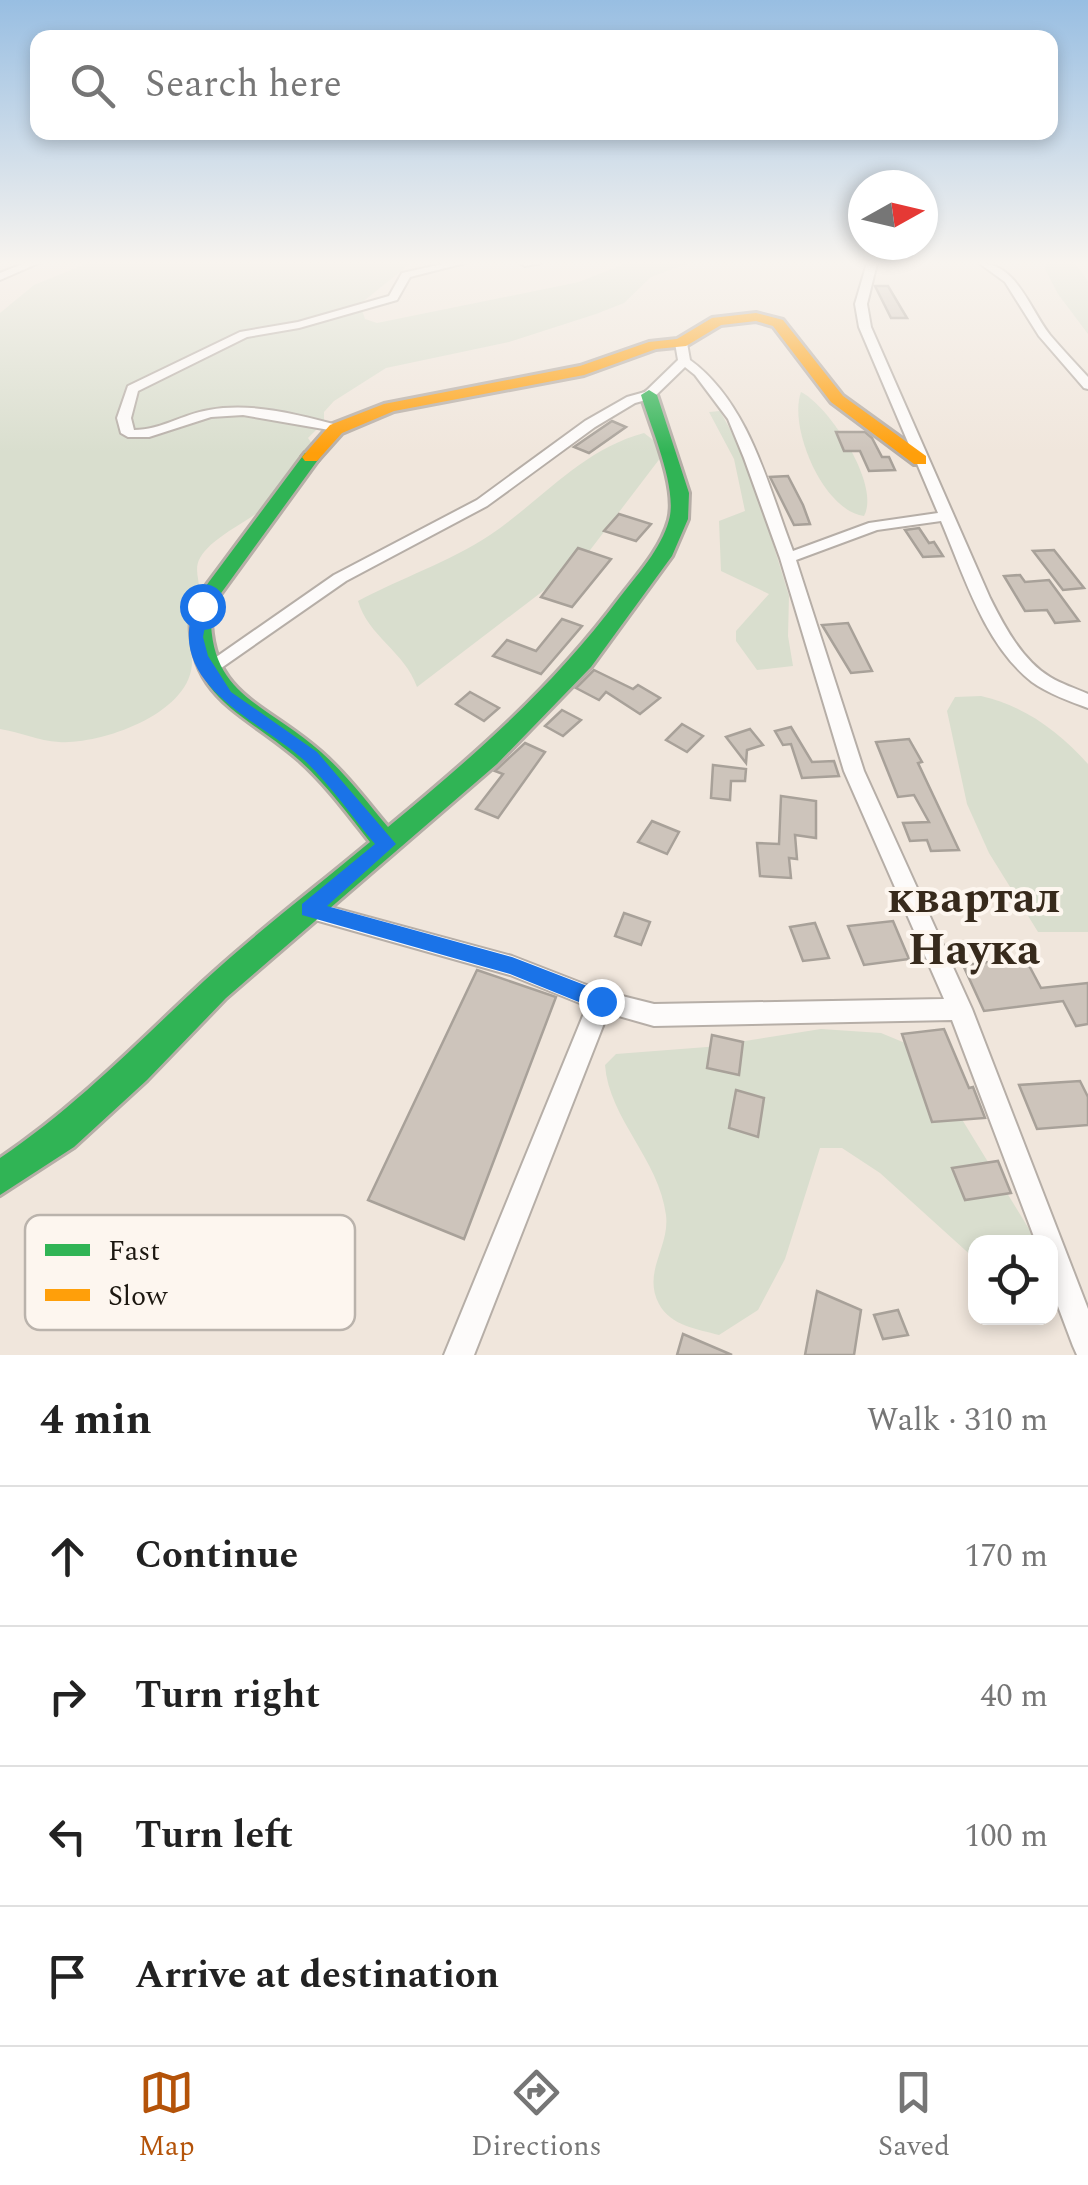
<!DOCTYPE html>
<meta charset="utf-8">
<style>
body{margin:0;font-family:Spectral,serif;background:#f6f6f6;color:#222}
.controls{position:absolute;right:30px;bottom:30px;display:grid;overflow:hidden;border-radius:20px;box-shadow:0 5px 15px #0003}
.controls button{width:90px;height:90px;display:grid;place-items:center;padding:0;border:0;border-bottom:2px solid #e0e0e0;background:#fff;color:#222;font:50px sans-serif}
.compass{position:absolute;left:848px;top:170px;width:90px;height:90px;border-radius:50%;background:#fff;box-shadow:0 5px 15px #0003;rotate:82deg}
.stop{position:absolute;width:30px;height:30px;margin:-22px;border:8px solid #1a73e8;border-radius:50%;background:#fff}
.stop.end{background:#1a73e8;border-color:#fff;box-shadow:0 2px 10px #0008}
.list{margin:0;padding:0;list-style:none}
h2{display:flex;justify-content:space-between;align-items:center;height:130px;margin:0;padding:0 40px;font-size:42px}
h2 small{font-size:32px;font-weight:400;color:#767676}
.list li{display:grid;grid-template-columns:65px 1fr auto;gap:30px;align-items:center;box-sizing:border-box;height:140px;padding:0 40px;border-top:2px solid #e0e0e0}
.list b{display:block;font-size:38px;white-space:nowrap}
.list em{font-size:32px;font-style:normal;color:#767676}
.icon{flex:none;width:55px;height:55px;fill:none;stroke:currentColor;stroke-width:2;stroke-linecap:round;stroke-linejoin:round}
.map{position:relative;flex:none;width:1088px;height:1355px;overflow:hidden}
.search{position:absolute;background:#fff;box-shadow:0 5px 15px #0003;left:30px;right:30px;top:30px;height:110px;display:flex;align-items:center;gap:25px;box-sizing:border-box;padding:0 35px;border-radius:20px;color:#767676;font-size:38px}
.sheet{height:690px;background:#fff}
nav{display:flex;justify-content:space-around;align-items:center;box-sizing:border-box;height:140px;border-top:2px solid #e0e0e0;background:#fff;font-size:28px;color:#767676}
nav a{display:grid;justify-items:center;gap:5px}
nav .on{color:#b45309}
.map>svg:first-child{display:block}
</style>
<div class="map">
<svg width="1088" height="1355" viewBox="0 0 1088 1355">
<rect width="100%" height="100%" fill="#f0e6dc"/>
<g fill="#d9dece">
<path d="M88,263H411L360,304L365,319L377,323L579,282L627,263H689L651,277L624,303L596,314L509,342L386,368L334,401L324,412V422L308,438L313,445C298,465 285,490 266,506C247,523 213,536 200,558C193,570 201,582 199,595C197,602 191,609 190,616C186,632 191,645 192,661C193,713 101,745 59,742C38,741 21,732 0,729V313L34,285Z"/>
<path d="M1047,263H1075L1088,281V334L1058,294L1045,269Z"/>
<path d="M801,392C829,406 881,485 864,516C823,511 788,427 801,392Z"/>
<path d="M720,411L748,462L789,596L788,636L793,666L757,670L736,641V631L769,594L721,571L719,521L745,511L734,459L709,412Z"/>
<path d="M644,433L661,446V457L581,562L417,687C405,652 368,636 358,601C401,578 449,562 490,535C542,500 581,450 644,433Z"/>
<path d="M981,696C1025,706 1058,731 1088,764V932H1038L989,853L967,804L947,711L955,697Z"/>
<path d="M821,1029L881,1033L910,1045L944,1090L1037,1242H976L975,1259L880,1173L842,1148H820L785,1259L758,1310L719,1335C697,1329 671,1326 659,1304C642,1272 670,1247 666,1215C659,1159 609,1119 605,1065L616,1054L707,1047Z"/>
</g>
<g fill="#cdc4bb" stroke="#a8a199" stroke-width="2.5">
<path d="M875,286H888L907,318H891Z"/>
<path d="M612,421L626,427L589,453L574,447Z"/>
<path d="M836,432H865L872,438L882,457H889L895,470L869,471L860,451H844Z"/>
<path d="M788,476L803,505L810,524L794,525L770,477Z"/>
<path d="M619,514L651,524L636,541L604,531Z"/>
<path d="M919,528L929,543L934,542L943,556L923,557L905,530Z"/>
<path d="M578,548L611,559L572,607L541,597Z"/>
<path d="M1054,550L1084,588L1063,590L1033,551Z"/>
<path d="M1020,575L1025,582L1049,580L1079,621L1055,623L1047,610L1025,611L1004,576Z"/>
<path d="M562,619L582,626L541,674L493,656L507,640L536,651Z"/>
<path d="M848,623L872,671L851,673L822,625Z"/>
<path d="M594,670L633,689L638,685L660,698L640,714L606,692L599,700L576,688Z"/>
<path d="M470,692L499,708L484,721L456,704Z"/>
<path d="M562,710L581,720L563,736L545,726Z"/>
<path d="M682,724L703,736L687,752L666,740Z"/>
<path d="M791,727L812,762L834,761L839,776L802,778L791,744L783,745L775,731Z"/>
<path d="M750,729L763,745L747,750L746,763L726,737Z"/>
<path d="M909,739L922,762L918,763L959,850L931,851L927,840L910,841L903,823L929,822L914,795L898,797L876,742Z"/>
<path d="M525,743L545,752L498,818L476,809L503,774L495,771Z"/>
<path d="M713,765L746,769L745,781H731L730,800L711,798Z"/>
<path d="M781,796L816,801V838L795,835L797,859L789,858L791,878L760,876L757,843L779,844Z"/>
<path d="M652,821L679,832L667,854L638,842Z"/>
<path d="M624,913L650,922L641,945L615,936Z"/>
<path d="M893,921L909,959L864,965L848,926Z"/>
<path d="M815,923L829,958L803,961L790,927Z"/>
<path d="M1025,958L1041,988L1088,983V1024L1076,1026L1063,1001L984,1011L963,965Z"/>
<path d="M477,970L556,997L464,1239L368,1200Z"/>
<path d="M944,1029L969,1088L973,1087L985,1118L932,1122L902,1034Z"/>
<path d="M712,1035L743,1042L739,1075L707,1068Z"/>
<path d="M1080,1081L1088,1097V1125L1037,1129L1019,1085Z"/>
<path d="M736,1090L764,1098L758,1137L729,1128Z"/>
<path d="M998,1161L1011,1193L965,1200L952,1168Z"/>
<path d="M817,1291L861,1310L854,1355H805Z"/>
<path d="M898,1310L908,1335L883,1339L874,1315Z"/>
<path d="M683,1334L732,1355H677Z"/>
</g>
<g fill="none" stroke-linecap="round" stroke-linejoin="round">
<g stroke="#b6aea7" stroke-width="4">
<g id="street">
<path d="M25,263H39L0,280V273Z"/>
<path d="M447,263H465L410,277L397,300L299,328L247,337L138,391L131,418L134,430C161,430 183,414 209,410C253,402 299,415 341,426V432L243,415L211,417L149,437H128L121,433L117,418L128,386L240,332L298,322L389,296L402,273Z"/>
<path d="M520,263H541L525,266Z"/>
<path d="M867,263H877L867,304L871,327L990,598C1004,626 1022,660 1050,677C1061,684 1075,688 1088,694V708C1071,702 1047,693 1032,682C984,644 964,575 941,521L877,530L796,560L864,771L972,1009L1088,1309V1355H1077L1073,1346L1050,1285V1242H1036L952,1020L654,1026L608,1013L474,1355H444L587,1006L510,975L301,916L298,910L301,904L309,901L512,956L602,991L654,1004L944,999L844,771L780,558L744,458L728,419L695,375L685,367L653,398L635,403L595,427L487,506L346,581L214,673L208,675L199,669L334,575L477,500L585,421L627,397L645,392L678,360L675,343L681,339L687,343L690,360C749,403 768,486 793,551L869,523L938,513L859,327L855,304Z"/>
<path d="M979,263C1017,263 1030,310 1050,335C1062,349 1075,363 1088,377V389L1084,388L1039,336L1005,282Z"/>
</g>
</g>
<g stroke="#b6aea7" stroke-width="6">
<path id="fast" d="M649,390L657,395L689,493L688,519L672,556L591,667L497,764L226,998L147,1080L74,1147L0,1195V1158C76,1107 137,1043 204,981C257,932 315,888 370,842C348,814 326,784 299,760C240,709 184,698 191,606L305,453H317L320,457L211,607C207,696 264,701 321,752C346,774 367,802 388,827C475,755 552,688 620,597C638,574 661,549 669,520C678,488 651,428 641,395Z"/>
</g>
<g stroke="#b6aea7" stroke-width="6">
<path id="slow" d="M756,313L783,320L843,396L926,456V464H914L831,402L773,326L756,321L721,325L686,346L656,349L584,375L394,411L342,433L317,461H305L302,457L330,425L384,404L580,366L649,342L677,339L712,318Z"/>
</g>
<use href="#street" fill="#fdfbfa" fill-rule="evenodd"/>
<use href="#fast" fill="#30b455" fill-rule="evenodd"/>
<use href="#slow" fill="#ff9f0a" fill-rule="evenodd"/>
</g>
<linearGradient id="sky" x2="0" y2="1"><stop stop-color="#98bee2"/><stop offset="0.58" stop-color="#f8f4ef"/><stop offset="1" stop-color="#f8f4ef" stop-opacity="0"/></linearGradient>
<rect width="1088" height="453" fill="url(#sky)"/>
<path fill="#1a73e8" d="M196,603L209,606L203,637L208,656L231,692L317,752L396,844L327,906L512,957L608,994L611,1001L608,1008L601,1011L510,974L302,915V904L375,844C352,817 330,784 304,760C257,718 162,684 196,603Z"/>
<g text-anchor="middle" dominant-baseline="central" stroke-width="8" stroke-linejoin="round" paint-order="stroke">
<g font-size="45" font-weight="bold" fill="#372a1c" stroke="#fdf6ef">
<text x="974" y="898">квартал<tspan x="974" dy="52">Наука</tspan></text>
</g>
</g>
<rect x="25" y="1215" width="330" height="115" rx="15" fill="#fdf6ef" stroke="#bab3ac" stroke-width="2.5"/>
<rect x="45" y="1244" width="45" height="12" fill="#30b455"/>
<rect x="45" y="1289" width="45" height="12" fill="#ff9f0a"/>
<g font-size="28" fill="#1c1710">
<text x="108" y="1260">Fast</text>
<text x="108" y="1305">Slow</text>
</g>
</svg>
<div class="controls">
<button><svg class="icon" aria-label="locate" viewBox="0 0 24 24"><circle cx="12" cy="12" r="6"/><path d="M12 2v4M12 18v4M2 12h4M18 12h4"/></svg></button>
</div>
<svg class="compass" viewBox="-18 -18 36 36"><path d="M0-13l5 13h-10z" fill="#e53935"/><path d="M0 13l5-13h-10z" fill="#767676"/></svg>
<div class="stop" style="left:202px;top:606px"></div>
<div class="stop end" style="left:601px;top:1001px"></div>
<div class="search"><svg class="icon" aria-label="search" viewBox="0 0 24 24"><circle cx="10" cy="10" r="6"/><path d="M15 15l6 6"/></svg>Search here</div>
</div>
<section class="sheet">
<h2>4 min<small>Walk · 310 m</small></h2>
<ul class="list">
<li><svg class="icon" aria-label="ahead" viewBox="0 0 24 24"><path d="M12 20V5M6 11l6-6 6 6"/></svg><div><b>Continue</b></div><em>170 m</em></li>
<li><svg class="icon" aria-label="right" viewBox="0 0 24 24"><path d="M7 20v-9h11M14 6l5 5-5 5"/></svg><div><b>Turn right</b></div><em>40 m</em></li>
<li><svg class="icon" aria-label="left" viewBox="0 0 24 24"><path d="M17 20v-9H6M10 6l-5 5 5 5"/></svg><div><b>Turn left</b></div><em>100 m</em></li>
<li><svg class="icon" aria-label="arrive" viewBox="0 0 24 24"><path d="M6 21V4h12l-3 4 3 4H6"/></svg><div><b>Arrive at destination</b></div></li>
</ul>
</section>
<nav>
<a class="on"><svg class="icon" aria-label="map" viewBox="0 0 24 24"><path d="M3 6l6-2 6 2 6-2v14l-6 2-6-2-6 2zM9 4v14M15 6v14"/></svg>Map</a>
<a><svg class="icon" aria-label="directions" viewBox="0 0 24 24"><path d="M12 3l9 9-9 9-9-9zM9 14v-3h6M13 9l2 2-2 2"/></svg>Directions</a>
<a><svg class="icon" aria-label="saved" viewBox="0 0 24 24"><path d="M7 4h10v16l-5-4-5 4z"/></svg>Saved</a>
</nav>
